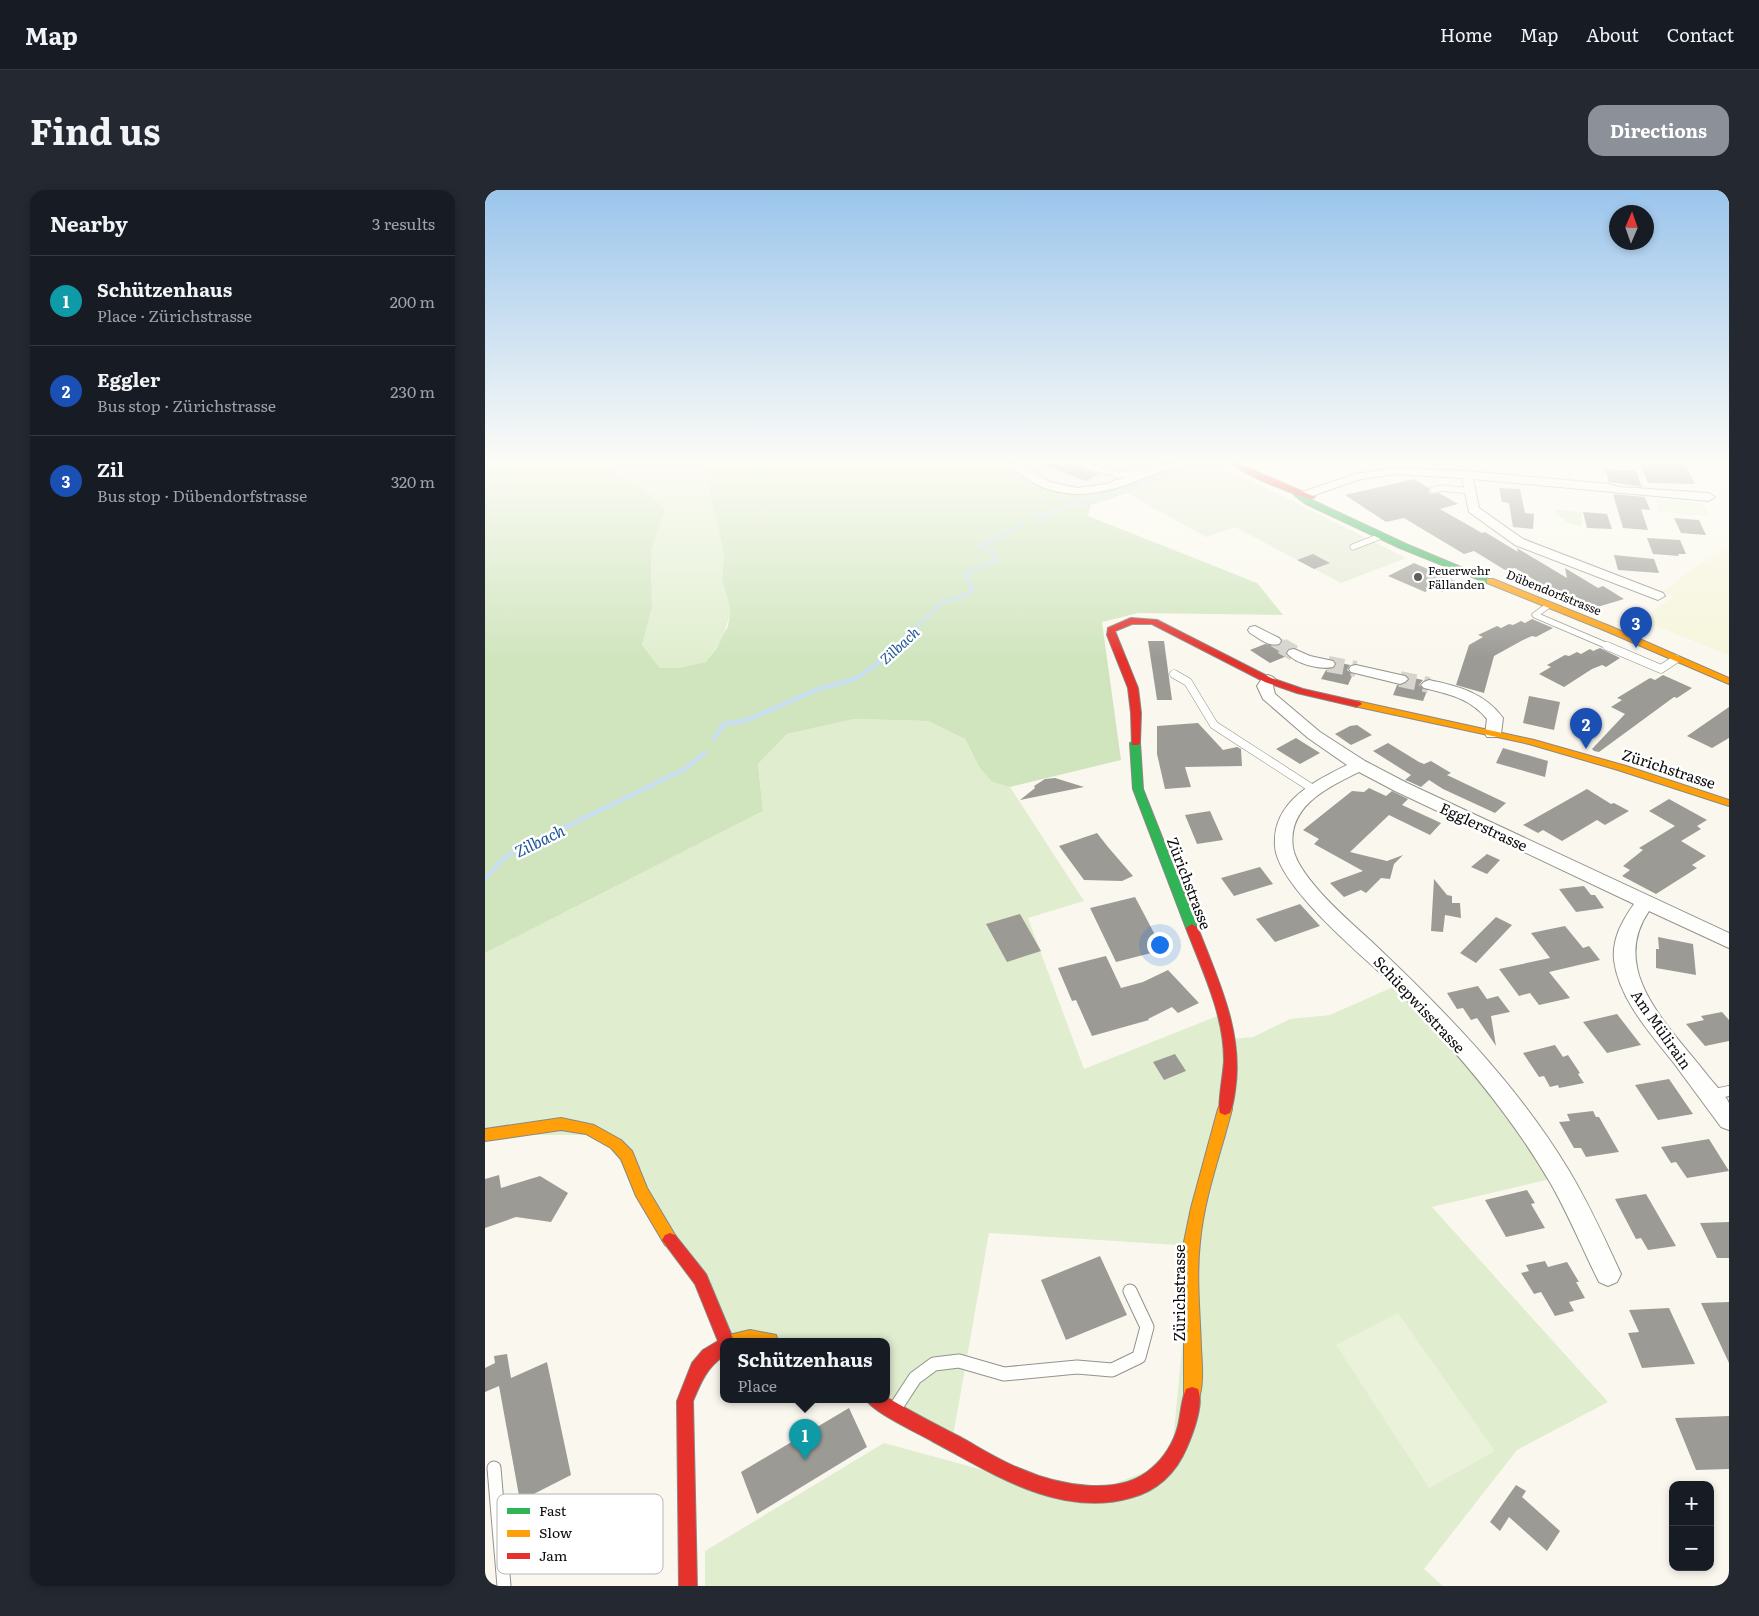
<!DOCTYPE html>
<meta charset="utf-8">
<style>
body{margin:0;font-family:Literata,serif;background:#242831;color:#f1f3f6}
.controls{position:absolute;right:15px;bottom:15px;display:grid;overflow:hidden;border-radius:10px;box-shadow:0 2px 8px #0003}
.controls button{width:45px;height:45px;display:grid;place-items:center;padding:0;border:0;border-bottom:1px solid #363941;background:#171b24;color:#f1f3f6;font:25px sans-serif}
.compass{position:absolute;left:1124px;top:15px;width:45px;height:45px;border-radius:50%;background:#171b24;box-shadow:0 2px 8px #0003;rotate:2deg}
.you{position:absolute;left:674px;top:754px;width:18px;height:18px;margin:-12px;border:4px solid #fff;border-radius:50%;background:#1a73e8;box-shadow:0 0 0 8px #1a73e833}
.badge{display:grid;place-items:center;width:32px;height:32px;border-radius:50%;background:#8c9099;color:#fff;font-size:16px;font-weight:700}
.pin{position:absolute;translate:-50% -41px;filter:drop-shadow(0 1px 2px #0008)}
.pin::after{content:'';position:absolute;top:26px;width:18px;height:15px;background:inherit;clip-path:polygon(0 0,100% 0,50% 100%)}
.popup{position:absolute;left:235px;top:1148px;width:170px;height:65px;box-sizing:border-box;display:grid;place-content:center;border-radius:10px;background:#171b24;filter:drop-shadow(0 1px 4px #0005);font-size:16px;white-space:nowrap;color:#9ea1a6}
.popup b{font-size:19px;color:#f1f3f6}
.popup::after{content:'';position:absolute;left:50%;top:100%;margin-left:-10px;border:10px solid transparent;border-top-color:#171b24}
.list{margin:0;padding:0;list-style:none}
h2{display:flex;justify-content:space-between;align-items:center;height:65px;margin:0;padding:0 20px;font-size:21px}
h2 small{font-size:16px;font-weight:400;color:#9ea1a6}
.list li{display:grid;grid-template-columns:32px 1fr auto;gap:15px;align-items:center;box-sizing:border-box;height:90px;padding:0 20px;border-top:1px solid #363941}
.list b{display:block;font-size:19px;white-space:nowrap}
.list p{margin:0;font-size:16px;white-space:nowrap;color:#9ea1a6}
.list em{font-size:16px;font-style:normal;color:#9ea1a6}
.map{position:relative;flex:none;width:1244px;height:1396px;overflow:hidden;border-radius:15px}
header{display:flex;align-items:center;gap:30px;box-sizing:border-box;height:70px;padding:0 25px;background:#171b24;border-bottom:1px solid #363941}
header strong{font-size:24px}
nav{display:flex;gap:28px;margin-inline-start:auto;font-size:18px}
.intro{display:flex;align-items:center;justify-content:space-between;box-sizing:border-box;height:120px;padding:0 30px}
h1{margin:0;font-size:35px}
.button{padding:12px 22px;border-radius:15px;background:#8c9099;color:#fff;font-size:18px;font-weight:700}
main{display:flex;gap:30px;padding:0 30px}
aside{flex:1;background:#171b24;border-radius:15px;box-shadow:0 2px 8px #0003}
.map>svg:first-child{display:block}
</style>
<header>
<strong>Map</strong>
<nav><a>Home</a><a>Map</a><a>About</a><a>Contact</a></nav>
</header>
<div class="intro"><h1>Find us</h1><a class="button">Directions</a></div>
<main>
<aside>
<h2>Nearby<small>3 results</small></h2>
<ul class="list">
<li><span class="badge" style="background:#0f9aa8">1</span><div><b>Schützenhaus</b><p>Place · Zürichstrasse</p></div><em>200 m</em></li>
<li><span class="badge" style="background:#1a4fb4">2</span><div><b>Eggler</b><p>Bus stop · Zürichstrasse</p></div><em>230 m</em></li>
<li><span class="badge" style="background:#1a4fb4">3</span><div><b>Zil</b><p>Bus stop · Dübendorfstrasse</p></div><em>320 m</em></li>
</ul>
</aside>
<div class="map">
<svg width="1244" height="1396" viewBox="0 0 1244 1396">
<rect width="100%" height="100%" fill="#faf8ee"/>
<path fill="#f1eaec" d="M528,274H683L631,295L606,301L561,294Z"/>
<path fill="#f6f5db" d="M1244,358V465L1155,430L1188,407L1178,402L1209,377Z"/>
<g fill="#e0eecf">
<path d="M134,274H222H219L239,365L237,390L244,412L245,424L238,447L221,473L194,478H175L157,455L167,418L166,362L180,319L160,301L123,278Z"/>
<path d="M1076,320L1097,322V336C1085,335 1077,329 1069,321Z"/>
<path d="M369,529L443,531L480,549L494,577L507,592L525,597L599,711L543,728L599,879L740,823L747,849L768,847L805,829L845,825L917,793L1074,987L947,1017L1123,1212L1032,1260L939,1379L958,1396H220V1361L399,1253L564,1298L600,1305L686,1272L707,1056L504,1043L467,1252L392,1209H401V1151H241L156,1001L116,945H0V763L278,621L273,574L302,544Z"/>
</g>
<path fill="#d0e5be" d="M0,274H134L123,278L160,301L180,319L166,362L167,418L157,455L175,478H194L221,472L231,459L243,436L245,424L244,413L237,390L239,365L219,274H528L561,294L594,301L631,295L684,274H730L606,315L603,326L772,393L798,425L653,423L617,432L636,570L525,597L507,592L494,577L480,549L443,531L369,529L302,544L273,574L278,621L0,763Z"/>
<path fill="#e3ead4" d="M714,274H733L921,368L856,393L750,337L721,347L642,303Z"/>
<g fill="#eaf2d9">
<path d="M1170,309L1218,313L1224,326L1174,322Z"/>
<path d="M913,1123L1010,1261L944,1298L851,1155Z"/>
</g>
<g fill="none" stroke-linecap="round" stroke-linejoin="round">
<g stroke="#c8dff2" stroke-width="3">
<path d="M552,328L583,315L670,290L700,274"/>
<path d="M408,457L423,449L432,436L456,413L481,405L488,399L480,384L511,370L508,363L494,355L514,348L537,334"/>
</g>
<g stroke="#c8dff2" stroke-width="4.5">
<path d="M229,548L239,534L262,530L333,499L370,489L398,470L410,456"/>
<path d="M0,689L21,666L200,579L220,563"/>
</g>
</g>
<g fill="#9c9a95">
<path d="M559,274H594L597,278L615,284L601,291L558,275Z"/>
<path d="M1155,274H1200L1210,294L1163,293Z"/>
<path d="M1120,279L1151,281L1157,297L1124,292Z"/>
<path d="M929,289L944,298V302L946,304L954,303L973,314L955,319L997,343L1000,342L1033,362L1032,358L1082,388L1080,378L1113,398L1118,396L1139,409L1109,418L1086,404L1079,408L1030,378L1020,380L989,361L979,364L919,328L901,332L860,305Z"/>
<path d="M1014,298L1035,299L1040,323L1049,324L1048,339L1028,337L1024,313L1017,312Z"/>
<path d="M1128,304L1160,307L1165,320L1156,319L1163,340L1138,338Z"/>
<path d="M1098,322L1122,324L1127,339L1102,338Z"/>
<path d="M1189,328L1214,330L1221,345L1196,343Z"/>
<path d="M1162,348L1195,350L1201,364H1193L1194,366L1168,364Z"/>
<path d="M828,364L845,373L829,379L812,370Z"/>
<path d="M1129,365L1169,369L1174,383L1133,380Z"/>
<path d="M929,373L975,393L957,402L947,398L940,402L903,386Z"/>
<path d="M1047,429L1068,438L1051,447L1047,446L1038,450L1009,466L999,503L971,495L984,455L998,447L993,445L1012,436L1016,438L1024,434L1028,435L1036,431L1040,433Z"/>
<path d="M663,451H679L687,510H672Z"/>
<path d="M798,452L807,458L800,462L802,466L785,473L765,460L780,454L794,456Z"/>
<path d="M1115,458L1135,468L1121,477L1117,475L1107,479L1079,497L1054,484L1066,477L1062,475L1080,465L1084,466L1092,462L1096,464L1105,459L1108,461Z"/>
<path d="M851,472L865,475L862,480L868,484L863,495L836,489L841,480L850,478Z"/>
<path d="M1178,485L1207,498L1192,508L1189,507L1114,562L1109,561L1107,559L1140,524L1126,517L1137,510L1132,508L1165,488L1170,490Z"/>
<path d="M924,487L938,490L934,495L942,501L938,511L908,505L912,495L921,494L924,490Z"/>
<path d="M1044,506L1075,512L1069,540L1038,533Z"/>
<path d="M1244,517V548L1227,558L1202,546Z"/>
<path d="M713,533L738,560L752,557L756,559L757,576L700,577L706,597L680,599L672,564V536Z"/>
<path d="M872,535L887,545L866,555L850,544L865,536Z"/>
<path d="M811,548L835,563L815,574L791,559Z"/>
<path d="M903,553L934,572L939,574L946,571L966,583L962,585L1021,613L1010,623L958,599L944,590L936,597L923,591L920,590L926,585L888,561Z"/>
<path d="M1018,558L1063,571L1060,587L1011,573Z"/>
<path d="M570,588L599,597L535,610L550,598L549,596L560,589Z"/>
<path d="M884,598L901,606L907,601L923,609L917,615L956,633L945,645L904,625L865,662L902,671L918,665L909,674L905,689L896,688L881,703L876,700L859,707L845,693L878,681L829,654L834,649L818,640L867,601L879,602Z"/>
<path d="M1102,599L1126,614L1129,613L1144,621L1120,635L1112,630L1077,651L1058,640L1053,643L1038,635Z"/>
<path d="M1184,609L1222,630L1212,636L1216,639L1196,651L1221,666L1207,675L1212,678L1171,704L1137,686L1145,680L1138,676L1158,660L1154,658L1190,636L1164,621Z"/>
<path d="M725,621L738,650L712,654L700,625Z"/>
<path d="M612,643L623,657L648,686L637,691L599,690L574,656Z"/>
<path d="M1002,664L1015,670L1002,684L986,677Z"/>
<path d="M775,677L788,694L749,706L736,688Z"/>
<path d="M949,689L962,705L967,706V713H975L976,728L960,725L958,742L946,741Z"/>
<path d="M1099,696L1106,705H1110L1119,718L1091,722L1074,699Z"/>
<path d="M650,707L678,760L631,772L605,718Z"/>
<path d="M815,714L835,736L790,752L771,729Z"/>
<path d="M535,724L556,761L522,772L501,734Z"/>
<path d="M1011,727L1027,735L991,773L975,763Z"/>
<path d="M1080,736L1098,758L1104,756L1115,770L1064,782L1085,808L1054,815L1045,803L1034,806L1014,779L1065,768L1046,743Z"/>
<path d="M1173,747L1208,754L1211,785L1171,778V759H1174Z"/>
<path d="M621,766L636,798L658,792L683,780L714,813L693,823L687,817L663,829L664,830L607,846L591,810L587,811L573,778Z"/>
<path d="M993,796L1002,809L1013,806L1025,822L1006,826L1011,856L992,828L986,830L978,818L972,819L962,803Z"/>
<path d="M1237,822L1244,830V851L1220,856L1201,834L1219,830L1216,826Z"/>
<path d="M1132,824L1156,855L1122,863L1098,832Z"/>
<path d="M1070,855L1078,867L1083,865L1095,883L1093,884L1099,893L1074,898L1073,895L1065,897L1059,886L1054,887L1038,863Z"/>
<path d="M690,864L701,881L679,890L668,872Z"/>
<path d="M1184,889L1208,924L1173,930L1150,895Z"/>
<path d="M1108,921L1111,927H1114L1134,962L1101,967L1096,958H1089L1074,932L1085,931L1082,924Z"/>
<path d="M1224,949L1244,981L1202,988L1191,972L1186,973L1176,957Z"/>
<path d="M14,985L16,998L55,986L83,1003L66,1032L31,1027L0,1038V989Z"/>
<path d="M1042,1000L1050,1013L1046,1014L1060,1038L1021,1047L1000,1010Z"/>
<path d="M1161,1004L1191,1056L1163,1060L1156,1048L1151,1049L1130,1009Z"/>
<path d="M1244,1032V1068H1232L1215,1033Z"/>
<path d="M615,1066L642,1125L581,1150L556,1090Z"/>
<path d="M1060,1071L1063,1077L1082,1072L1094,1092H1091L1100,1108L1084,1112L1089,1121L1070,1126L1056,1102L1049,1104L1036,1083L1044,1081L1041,1075Z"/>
<path d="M1244,1112V1173L1216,1113Z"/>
<path d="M1184,1118L1210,1174L1157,1178L1143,1143L1154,1142L1144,1120Z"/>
<path d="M22,1164L26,1188L62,1172L86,1285L35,1311L14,1196L0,1202V1178L10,1173L9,1166Z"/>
<path d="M364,1218L382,1257L272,1324L256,1282Z"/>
<path d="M1244,1226V1279L1211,1280L1190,1228Z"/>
<path d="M1031,1295L1041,1301L1037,1307L1075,1341L1062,1361L1024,1327L1015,1341L1005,1332Z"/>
</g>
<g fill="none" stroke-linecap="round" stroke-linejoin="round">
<path stroke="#d6d4cc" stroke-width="12" stroke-dasharray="12 6" stroke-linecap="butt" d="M789,451L799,457"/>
<g stroke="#d6d4cc" stroke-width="16" stroke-dasharray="16 8" stroke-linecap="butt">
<path d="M797,456L809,463"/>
<path d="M843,474L871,479"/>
<path d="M915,489L944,495"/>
</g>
<g stroke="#93928d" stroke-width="7">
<g id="lane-far3">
<path d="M599,274L633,285L665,281"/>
<path d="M948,300L956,298L985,301"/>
<path d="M868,357L896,346"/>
<path d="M1064,415L1050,425L1125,457"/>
</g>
</g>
<g stroke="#93928d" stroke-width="9">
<g id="lane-far2">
<path d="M1122,456L1176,479L1191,469"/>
<path d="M689,484L703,492L729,535L828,599"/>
</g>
</g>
<g stroke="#93928d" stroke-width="12">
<path id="lane-far1" d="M1225,905L1244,901"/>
</g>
<g stroke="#93928d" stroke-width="15">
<g id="lane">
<path d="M413,1214L430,1188L449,1174L474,1171L519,1184L592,1177L627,1180L654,1167L662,1137L645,1101"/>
<path d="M9,1278L19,1396"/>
</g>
</g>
<g stroke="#93928d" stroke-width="2">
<g id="street">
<path d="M523,274H535L565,292L592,298L621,294L675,274H690L688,276C646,294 603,315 557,297C545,292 535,283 524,276Z"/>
<path d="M910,278L982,281L1124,294L1135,297L1224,303L1230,307L1224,311L988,289L994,318L1038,349L1178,403L1180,406L1173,410L1030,355L984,322L977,288L910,284L876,289L821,308L815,304L817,302L870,284Z"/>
<path d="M770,436L794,448L796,451L794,454C783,457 774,448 765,443L763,440L765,437Z"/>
<path d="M809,459L825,466L848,471L850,474L848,477C836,480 810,474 802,463L804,460Z"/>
<path d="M871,475L920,486L923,489L920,492L915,494L866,482L864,479L866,476Z"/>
<path d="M783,485L788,487L791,490L788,496L790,504L835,542L880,571L922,593L1244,743V758L1164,721C1122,782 1187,839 1223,886C1229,894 1240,904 1244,913C1244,920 1244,932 1244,940L1236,937C1220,915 1204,894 1188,872C1165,843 1134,809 1129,770C1127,749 1137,731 1149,714L910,601L874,582C842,598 802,616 808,658C813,687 863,730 885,750C958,819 1031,893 1083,979C1103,1012 1120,1049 1136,1084L1132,1092L1123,1096L1114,1092C1098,1060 1084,1026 1066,994C1020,915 957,844 892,780C865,755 792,693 790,656C787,612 828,592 862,575L823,548L778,509L772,496L778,487Z"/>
<path d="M944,490C973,496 1000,503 1018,528L1016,544L1014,547H1002L1000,544L1002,529C985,508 963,504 939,498L936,495L939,492Z"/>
</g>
</g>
<g stroke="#898884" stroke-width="2">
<g id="fast">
<path d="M810,299L827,310L921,354L1009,391L1002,393L915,358L821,314L810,306L807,301Z"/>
<path d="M650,550L655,553L658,599L713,738L711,741L707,742L701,738L648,599L645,553Z"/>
</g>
</g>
<g stroke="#898884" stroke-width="2">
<g id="slow">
<path d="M1002,389H1008L1127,437L1244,488V494L1121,441L1002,393Z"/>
<path d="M872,511L1049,550L1141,576L1244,610V616L1133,580L1044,554L869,516V512Z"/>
<path d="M740,913L745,915L747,919C736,963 719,1007 715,1052C711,1087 715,1123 716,1158C717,1175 719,1196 713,1211L707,1213L701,1211L699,1205V1052L706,1018L733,919L735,915Z"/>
<path d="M76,928L109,935L136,950L147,961L162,998L190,1045L193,1050L190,1055L185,1057L180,1055L151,1006L136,969L126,958L101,944L76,940L0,951V939Z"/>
<path d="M265,1140L291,1145L293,1151H242L244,1145Z"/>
</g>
</g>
<g stroke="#898884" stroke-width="2">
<g id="jam">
<path d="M747,274H754L830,307L826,309C805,303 763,287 747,274Z"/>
<path d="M646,428L672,430L786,488L818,499L875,512L877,514L872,517L812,503L780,492L667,434H647L630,441L653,498L656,523L655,553L653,555H647L646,523L643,498L622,445L623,438Z"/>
<path d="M707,734L713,738C733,790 759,843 750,901C749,908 748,916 745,923L740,925L735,923C732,916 739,881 739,870C739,824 717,780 701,738Z"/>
<path d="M185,1043L190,1045L221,1084L249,1151H239V1166C222,1177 216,1192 208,1211L212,1396H194L192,1211L207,1173L218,1160L233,1151L210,1094L177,1050L180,1045Z"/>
<path d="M707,1197L713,1199C719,1214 708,1243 702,1257C691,1283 672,1301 645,1308C574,1328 507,1283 447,1251C433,1243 386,1221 381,1209H401V1207C425,1221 450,1234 475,1247C495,1258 515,1271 536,1279C572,1295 635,1308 667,1278C679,1268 689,1252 693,1236C696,1224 696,1211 701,1199Z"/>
</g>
</g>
<use href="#lane-far3" stroke="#fefefc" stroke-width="5.5"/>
<use href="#lane-far2" stroke="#fefefc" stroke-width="8"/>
<use href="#lane-far1" stroke="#fefefc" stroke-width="10"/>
<use href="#lane" stroke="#fefefc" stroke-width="13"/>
<use href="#street" fill="#fefefc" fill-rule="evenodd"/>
<use href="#fast" fill="#30b455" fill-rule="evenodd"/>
<use href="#slow" fill="#ff9f0a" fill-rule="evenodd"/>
<use href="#jam" fill="#e5322d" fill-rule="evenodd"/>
</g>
<linearGradient id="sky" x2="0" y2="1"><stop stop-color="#9bc5ec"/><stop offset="0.58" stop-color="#fdfcf7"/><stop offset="1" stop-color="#fdfcf7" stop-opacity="0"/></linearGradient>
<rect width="1244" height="469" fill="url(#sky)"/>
<circle fill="#5f5e5a" stroke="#fff" stroke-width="2" cx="933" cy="387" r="5"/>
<g text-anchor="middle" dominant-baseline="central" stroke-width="5" stroke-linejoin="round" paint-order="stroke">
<g font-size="12" fill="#0b0b0b" stroke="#fff" text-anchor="start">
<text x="943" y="380">Feuerwehr<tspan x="943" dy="14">Fällanden</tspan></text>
</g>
<g font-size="12" fill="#0b0b0b" stroke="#fff">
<text transform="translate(1069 402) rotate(22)">Dübendorfstrasse</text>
</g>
<g font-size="14" font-style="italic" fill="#1c5596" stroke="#fff">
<text transform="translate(414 455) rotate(-42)">Zilbach</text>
</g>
<g font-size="15" fill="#0b0b0b" stroke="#fff">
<text transform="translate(1184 578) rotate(18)">Zürichstrasse</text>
<text transform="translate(999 636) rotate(25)">Egglerstrasse</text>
<text transform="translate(705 693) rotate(69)">Zürichstrasse</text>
<text transform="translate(935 814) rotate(47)">Schüepwisstrasse</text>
<text transform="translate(1177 839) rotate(55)">Am Mülirain</text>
<text transform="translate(693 1103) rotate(-90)">Zürichstrasse</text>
</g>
<g font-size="16" font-style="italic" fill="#1c5596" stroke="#fff">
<text transform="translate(54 650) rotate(-26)">Zilbach</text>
</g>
</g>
<rect x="12" y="1304" width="166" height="80" rx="8" fill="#fff" stroke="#b6b6b6" stroke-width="1"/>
<rect x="22" y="1318" width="23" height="6" fill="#30b455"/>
<rect x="22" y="1340" width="23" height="7" fill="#ff9f0a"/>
<rect x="22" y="1363" width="23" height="6" fill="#e5322d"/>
<g font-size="14" fill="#0b0b0b">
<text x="54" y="1326">Fast</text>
<text x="54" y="1348">Slow</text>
<text x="54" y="1371">Jam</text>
</g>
</svg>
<div class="controls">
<button>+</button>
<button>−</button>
</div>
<svg class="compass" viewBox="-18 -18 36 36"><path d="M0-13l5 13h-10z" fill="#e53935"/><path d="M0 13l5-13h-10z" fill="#9ea1a6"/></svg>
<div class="you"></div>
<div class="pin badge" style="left:320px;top:1270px;background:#0f9aa8">1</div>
<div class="popup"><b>Schützenhaus</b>Place</div>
<div class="pin badge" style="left:1101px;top:559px;background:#1a4fb4">2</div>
<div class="pin badge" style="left:1151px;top:458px;background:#1a4fb4">3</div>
</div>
</main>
